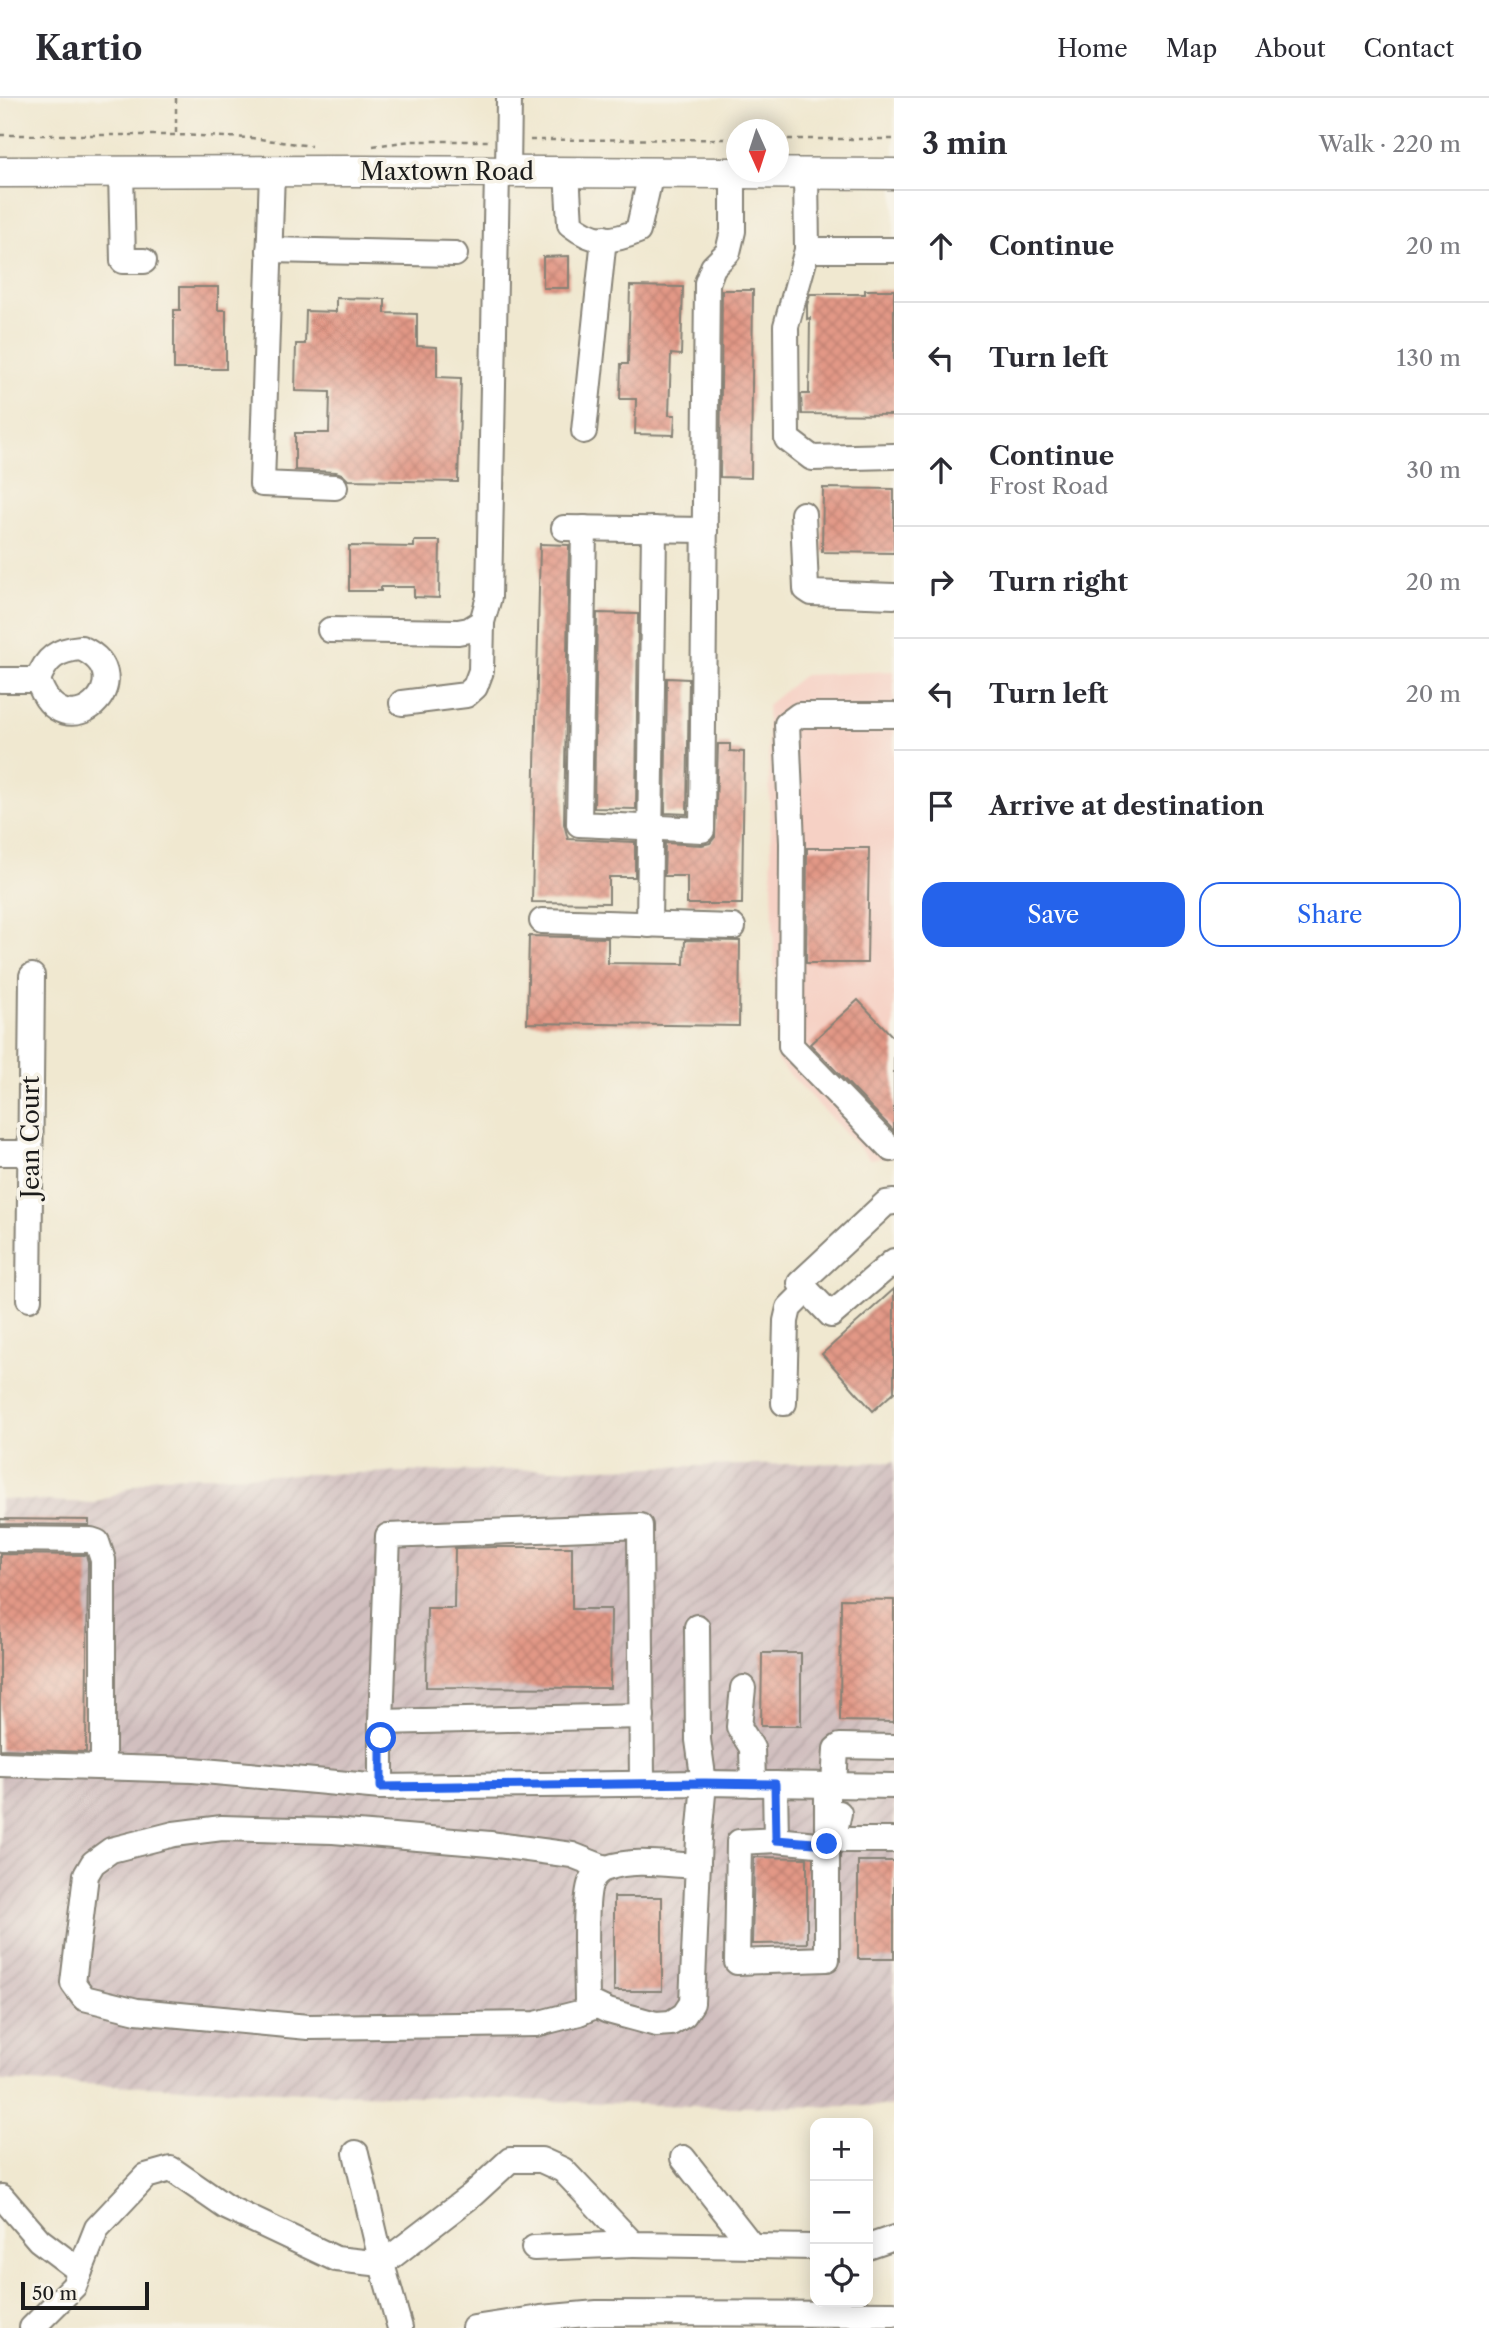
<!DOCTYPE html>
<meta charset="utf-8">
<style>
body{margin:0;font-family:"Libre Caslon Text",serif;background:#f2f2f3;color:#2b2b33}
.controls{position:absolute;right:21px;bottom:21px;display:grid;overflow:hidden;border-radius:14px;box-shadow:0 4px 18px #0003}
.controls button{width:63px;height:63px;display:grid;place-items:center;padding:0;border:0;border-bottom:2px solid #e1e1e2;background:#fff;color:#2b2b33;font:35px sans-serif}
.compass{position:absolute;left:726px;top:21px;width:63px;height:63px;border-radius:50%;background:#fff;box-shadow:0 4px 18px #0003;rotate:177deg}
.scale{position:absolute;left:21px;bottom:18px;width:128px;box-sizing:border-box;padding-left:7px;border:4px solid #1c1c1c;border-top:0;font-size:19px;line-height:24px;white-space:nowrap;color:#1c1c1c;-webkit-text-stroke:5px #f7f3e8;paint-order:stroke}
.stop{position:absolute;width:21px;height:21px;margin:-16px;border:5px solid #2563eb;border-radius:50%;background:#fff}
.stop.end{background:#2563eb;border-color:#fff;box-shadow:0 2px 7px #0008}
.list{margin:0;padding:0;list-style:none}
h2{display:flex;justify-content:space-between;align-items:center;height:91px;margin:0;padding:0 28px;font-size:30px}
h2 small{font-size:23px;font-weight:400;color:#7c7c81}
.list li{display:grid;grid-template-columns:46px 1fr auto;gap:21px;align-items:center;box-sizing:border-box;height:112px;padding:0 28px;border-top:2px solid #e1e1e2}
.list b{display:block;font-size:26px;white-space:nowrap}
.list p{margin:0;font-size:23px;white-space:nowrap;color:#7c7c81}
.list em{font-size:23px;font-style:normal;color:#7c7c81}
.actions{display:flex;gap:14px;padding:21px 28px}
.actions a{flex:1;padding:16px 0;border:2px solid #2563eb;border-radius:21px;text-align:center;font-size:24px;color:#2563eb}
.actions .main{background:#2563eb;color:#fff}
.icon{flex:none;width:38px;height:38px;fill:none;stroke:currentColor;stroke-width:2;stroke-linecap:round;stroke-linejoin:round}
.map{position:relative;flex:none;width:894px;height:2230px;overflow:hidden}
header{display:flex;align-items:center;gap:42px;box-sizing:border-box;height:98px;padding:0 35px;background:#fff;border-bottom:2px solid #e1e1e2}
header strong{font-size:33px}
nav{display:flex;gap:38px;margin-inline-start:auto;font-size:24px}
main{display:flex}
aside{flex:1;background:#fff}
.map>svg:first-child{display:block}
</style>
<header>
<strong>Kartio</strong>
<nav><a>Home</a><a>Map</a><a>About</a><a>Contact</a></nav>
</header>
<main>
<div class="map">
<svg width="894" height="2230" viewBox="0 0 894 2230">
<defs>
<pattern id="industrial-furrows" width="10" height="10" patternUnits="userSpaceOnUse" patternTransform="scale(1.75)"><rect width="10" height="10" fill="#d1bfbf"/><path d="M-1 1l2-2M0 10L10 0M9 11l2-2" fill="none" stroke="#b3a4a4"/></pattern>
<pattern id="building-cross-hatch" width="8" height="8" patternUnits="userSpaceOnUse" patternTransform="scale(1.75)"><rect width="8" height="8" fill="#e29886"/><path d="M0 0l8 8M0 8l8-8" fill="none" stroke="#c18273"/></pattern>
</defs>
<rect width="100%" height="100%" fill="#f7f3e8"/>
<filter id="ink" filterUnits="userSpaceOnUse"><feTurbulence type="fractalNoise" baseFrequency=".0143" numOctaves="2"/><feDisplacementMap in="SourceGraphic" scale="14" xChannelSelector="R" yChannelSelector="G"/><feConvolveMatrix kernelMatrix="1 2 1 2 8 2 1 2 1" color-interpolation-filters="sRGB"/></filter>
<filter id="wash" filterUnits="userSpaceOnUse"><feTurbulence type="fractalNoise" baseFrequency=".00686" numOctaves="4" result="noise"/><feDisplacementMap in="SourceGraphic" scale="28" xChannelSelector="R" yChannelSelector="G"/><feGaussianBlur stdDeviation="1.57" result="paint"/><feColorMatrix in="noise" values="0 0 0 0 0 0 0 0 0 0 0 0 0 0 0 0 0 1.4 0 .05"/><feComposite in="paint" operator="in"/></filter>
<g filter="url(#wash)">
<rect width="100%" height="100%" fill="#f0e8d0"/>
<path fill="#f6d1c5" d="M894,573V1059L870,1061L777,963L767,607L804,577Z"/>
<path fill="url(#industrial-furrows)" d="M894,1364V2008L720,2009L0,1983V1401L95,1405L155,1379Z"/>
<g id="blocks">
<g fill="url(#building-cross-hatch)">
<path d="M569,158V190H543V159Z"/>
<path d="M630,188L683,189L681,257L671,256L669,317H675L674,337L635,336L636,301H620L621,266H628Z"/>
<path d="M180,189H218V212H226V271H174V212H180Z"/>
<path d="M722,192H753L751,380L720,379Z"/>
<path d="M865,192H894V317L802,316L801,296H809L810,220L807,221V207L810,196H865Z"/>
<path d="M336,200L385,201V215L417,216V248L437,249V279L461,280L458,384L348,382L342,376L336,374L295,372V335H329L330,294L295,293L296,246H305L306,213L336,214Z"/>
<path d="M823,390L894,391V455L822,454Z"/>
<path d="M414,443H440L439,500L414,499V489H381V493H349V448L414,449Z"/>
<path d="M540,446L569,447L564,726L568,741L635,744V779H609V805L532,804Z"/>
<path d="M597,515L638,516L636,711L594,710Z"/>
<path d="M667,580L689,581L687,716L665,715Z"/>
<path d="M718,646H730V653L744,654L742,806H687V778H664L665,745L702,747L710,745L715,739Z"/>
<path d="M807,750H869L867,865H806Z"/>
<path d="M529,838L608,840V865L684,866L685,842L740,843L739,928L527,925Z"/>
<path d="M858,902L894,940V1033L810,946Z"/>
<path d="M894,1191V1294L873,1313L822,1256Z"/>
<path d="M0,1421L89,1422V1427L0,1426Z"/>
<path d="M497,1449H572V1511H611L610,1590L426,1589L427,1510H454L455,1450Z"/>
<path d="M0,1456L86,1457L88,1464L86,1654L0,1651Z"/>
<path d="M841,1501L894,1502V1624L840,1623Z"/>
<path d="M762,1555H801V1628H761Z"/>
<path d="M754,1759L807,1760V1845L752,1846Z"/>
<rect x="858" y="1763" width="36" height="98"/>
<rect x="614" y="1799" width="48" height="94"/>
</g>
</g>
</g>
<g filter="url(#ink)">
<use href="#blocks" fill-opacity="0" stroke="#868276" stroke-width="2"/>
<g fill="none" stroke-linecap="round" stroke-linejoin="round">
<g stroke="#868276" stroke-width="28">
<g id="minor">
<path d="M121,73L123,163H144"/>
<path d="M272,73L262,386L335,389"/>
<path d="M508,74L509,0"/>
<path d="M567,74L570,126C594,145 610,145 638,133L651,75"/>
<path d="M806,76L807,152H894"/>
<path d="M269,152L455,156"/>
<path d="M807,152L786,228L787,341L812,360L894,358"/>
<path d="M584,333L604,140"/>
<path d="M803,416L806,491L812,495L894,498"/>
<path d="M564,430L705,432"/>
<path d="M584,430L579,726L702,732L707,185L713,169L728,154L733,133V76"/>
<path d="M330,532L458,534L469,532L482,524L489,499L497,74"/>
<path d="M81,550C147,580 63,659 38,582C46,560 57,552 81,550Z"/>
<path d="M0,582H38"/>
<path d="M402,605L466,597L475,589L481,573L482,524"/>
<path d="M894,617H799L787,626L792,745L791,948L891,1051L894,1050"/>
<path d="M542,823L733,829"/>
<path d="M649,827L654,431"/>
<path d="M0,1055H30"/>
<path d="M894,1104L886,1105L800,1185L831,1217L894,1163"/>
<path d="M29,1201L32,878"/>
<path d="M784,1305L786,1223L789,1210L807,1192"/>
<path d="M0,1441L91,1442L97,1444L103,1462V1668"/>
<path d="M697,1529L698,1642L704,1685L699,1740L692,1905L684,1917L671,1925L656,1926L608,1913L587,1903C587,1880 583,1802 591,1784C594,1777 600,1772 607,1770C634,1760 669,1767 698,1768"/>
<path d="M743,1590L739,1629L752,1650L753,1686"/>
<path d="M381,1624L642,1618"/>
<path d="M0,1666L193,1672L381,1689L704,1685L894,1688"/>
<path d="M775,1686L776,1742L739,1744L737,1864L827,1861V1687"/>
<path d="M834,1687L836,1651L840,1648L894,1649"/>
<path d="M381,1689V1624L388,1438L640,1428L642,1685"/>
<path d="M839,1715L834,1737L844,1742H894"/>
<path d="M776,1742L827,1747"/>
<path d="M595,1908L579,1915L536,1926L308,1929L137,1913L84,1900L73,1885L86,1777L93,1765L111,1752L174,1736L222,1730L333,1733L490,1746L572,1757L605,1770"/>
<path d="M683,2060L752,2148"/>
<path d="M2,2099L39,2142L80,2173"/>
<path d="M868,2149L894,2140"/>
<path d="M534,2150L633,2146"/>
<path d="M32,2230L74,2188L97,2130L146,2078L171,2071L226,2109L336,2161L382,2166L356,2055"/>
<path d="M400,2230L382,2166L472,2097L510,2062H541L563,2072L633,2146L815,2149"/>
<path d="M474,2230L541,2220L597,2215L894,2216"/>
</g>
</g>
<g stroke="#868276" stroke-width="33">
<path id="major" d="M0,74L357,73L894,76"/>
</g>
<g stroke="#868276" stroke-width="2.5" stroke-dasharray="5 5" stroke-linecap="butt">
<path d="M176,0V37"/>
<path d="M0,37H176L252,40L311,48"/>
<path d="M778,41H894"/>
<path d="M530,42L736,41"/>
<path d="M373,48L411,43H489"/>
</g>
<use href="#minor" stroke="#fff" stroke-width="24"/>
<use href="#major" stroke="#fff" stroke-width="30"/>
</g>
</g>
<g fill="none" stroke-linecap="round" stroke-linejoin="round" filter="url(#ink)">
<path stroke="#2563eb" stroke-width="9" d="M381,1640V1689L704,1685L775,1686L776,1742L827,1746"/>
</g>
<g text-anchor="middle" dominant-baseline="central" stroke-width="7" stroke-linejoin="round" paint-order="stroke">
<g font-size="24" fill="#1c1c1c" stroke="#f7f3e8">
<text x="447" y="73">Maxtown Road</text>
<text transform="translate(30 1039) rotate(-90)">Jean Court</text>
</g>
</g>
</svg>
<div class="controls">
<button>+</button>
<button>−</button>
<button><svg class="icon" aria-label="locate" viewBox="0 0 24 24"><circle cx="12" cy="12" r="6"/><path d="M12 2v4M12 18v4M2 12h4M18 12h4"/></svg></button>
</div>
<svg class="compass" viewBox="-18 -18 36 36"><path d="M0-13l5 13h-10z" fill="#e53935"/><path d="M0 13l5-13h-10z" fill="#7c7c81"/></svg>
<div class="scale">50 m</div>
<div class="stop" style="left:381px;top:1640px"></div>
<div class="stop end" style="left:827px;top:1746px"></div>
</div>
<aside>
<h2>3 min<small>Walk · 220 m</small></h2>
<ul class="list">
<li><svg class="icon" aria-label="ahead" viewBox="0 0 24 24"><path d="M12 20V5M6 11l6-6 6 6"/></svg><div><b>Continue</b></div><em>20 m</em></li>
<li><svg class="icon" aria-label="left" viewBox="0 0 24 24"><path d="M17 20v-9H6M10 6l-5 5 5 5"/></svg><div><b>Turn left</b></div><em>130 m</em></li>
<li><svg class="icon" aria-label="ahead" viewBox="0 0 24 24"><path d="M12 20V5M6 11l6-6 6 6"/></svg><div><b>Continue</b><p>Frost Road</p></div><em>30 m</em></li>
<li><svg class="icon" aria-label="right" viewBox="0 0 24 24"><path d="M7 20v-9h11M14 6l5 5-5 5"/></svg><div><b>Turn right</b></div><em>20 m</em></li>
<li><svg class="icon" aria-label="left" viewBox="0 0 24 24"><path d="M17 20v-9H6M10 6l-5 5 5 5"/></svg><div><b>Turn left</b></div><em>20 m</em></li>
<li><svg class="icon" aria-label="arrive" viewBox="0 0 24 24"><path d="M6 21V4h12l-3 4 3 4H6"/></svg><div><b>Arrive at destination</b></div></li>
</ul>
<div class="actions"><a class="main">Save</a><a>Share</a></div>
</aside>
</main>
